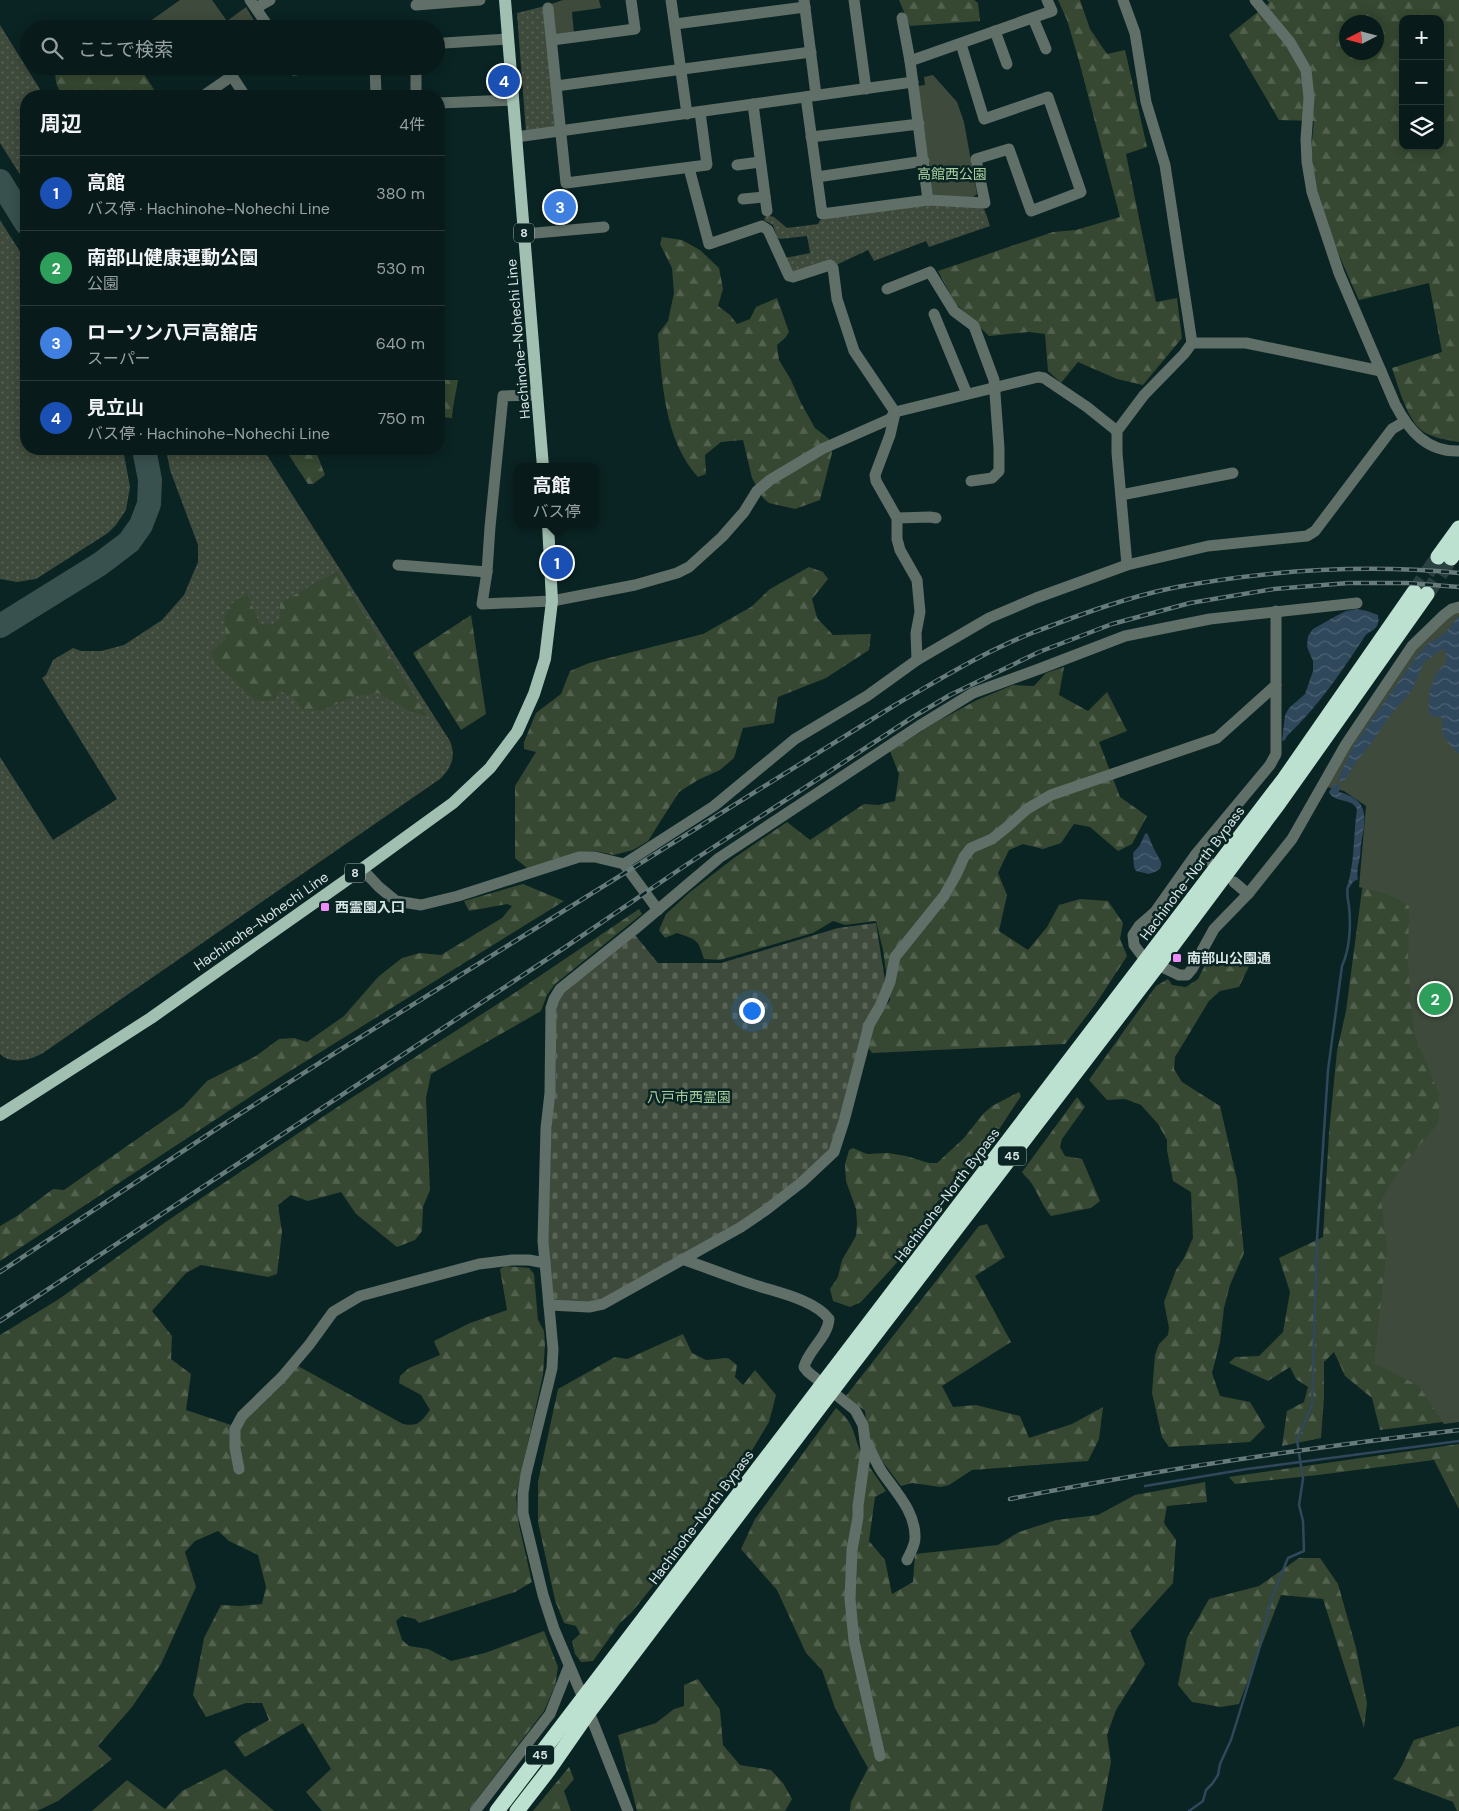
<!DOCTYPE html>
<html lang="ja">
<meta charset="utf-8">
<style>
body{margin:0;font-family:"DM Sans","Noto Sans JP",sans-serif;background:#162827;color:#f1f3f6}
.controls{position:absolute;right:15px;top:15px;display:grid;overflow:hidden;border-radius:10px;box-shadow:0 2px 12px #0003}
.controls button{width:45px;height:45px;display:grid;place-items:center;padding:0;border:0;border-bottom:1px solid #293939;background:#081b1a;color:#f1f3f6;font:25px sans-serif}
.compass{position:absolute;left:1339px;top:15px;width:45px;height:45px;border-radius:50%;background:#081b1a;box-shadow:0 2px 12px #0003;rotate:264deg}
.you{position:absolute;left:751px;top:1010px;width:18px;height:18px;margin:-12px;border:4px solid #fff;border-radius:50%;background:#1a73e8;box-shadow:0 0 0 8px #1a73e833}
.badge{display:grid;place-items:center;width:32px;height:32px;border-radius:50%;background:#ef8bf7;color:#fff;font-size:16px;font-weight:700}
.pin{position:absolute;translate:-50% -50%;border:2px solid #fff;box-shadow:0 1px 5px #0006}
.popup{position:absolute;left:514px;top:463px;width:85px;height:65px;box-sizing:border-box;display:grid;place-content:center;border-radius:10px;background:#081b1a;filter:drop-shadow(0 1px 4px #0005);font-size:16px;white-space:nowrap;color:#98a1a2}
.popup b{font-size:19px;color:#f1f3f6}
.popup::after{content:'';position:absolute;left:50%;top:100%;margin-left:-10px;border:10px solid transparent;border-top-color:#081b1a}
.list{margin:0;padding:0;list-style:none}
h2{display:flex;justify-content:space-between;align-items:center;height:65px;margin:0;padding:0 20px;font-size:21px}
h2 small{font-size:16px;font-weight:400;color:#98a1a2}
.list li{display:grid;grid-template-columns:32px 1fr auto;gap:15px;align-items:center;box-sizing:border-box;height:75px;padding:0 20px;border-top:1px solid #293939}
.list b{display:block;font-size:19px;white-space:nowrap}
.list p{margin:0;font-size:16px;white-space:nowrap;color:#98a1a2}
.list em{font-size:16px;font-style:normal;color:#98a1a2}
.icon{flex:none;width:28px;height:28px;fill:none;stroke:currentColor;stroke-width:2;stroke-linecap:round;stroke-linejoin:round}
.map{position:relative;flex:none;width:1459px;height:1811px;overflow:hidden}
.search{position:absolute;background:#081b1a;box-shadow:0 2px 12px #0003;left:20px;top:20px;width:425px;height:55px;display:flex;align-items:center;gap:12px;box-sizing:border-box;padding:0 18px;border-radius:28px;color:#98a1a2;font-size:19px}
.panel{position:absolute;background:#081b1a;box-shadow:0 2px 12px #0003;left:20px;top:90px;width:425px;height:365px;border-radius:20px}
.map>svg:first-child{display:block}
</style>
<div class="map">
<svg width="1459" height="1811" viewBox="0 0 1459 1811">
<defs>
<pattern id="grass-dots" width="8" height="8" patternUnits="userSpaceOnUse" patternTransform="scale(1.25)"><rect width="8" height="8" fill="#3e4a3b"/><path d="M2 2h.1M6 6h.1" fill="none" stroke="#596457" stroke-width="1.8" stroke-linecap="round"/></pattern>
<pattern id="forest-firs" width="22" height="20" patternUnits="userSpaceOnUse" patternTransform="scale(1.25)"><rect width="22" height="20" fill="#364831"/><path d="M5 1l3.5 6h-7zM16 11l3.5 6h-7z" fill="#52624f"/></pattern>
<pattern id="cemetery-stones" width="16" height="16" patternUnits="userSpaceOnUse" patternTransform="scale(1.25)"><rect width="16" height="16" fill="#3e4a3b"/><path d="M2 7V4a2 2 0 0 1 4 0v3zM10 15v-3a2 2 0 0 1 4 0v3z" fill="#596457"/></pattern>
<pattern id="water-waves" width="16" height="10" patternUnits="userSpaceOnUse" patternTransform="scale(1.25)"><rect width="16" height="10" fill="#30485c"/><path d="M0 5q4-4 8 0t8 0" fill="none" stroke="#4d6273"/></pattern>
</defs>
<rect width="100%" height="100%" fill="#0a2423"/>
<g fill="url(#grass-dots)">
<path d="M545,6L556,127L526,132L517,13Z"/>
<path d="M0,25L44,96H26V184L0,143Z"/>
<path d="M925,205L982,207L985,211L990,226L929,247L926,241L874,261L868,250L836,265L795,272L792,271L785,258L810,253L807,236L780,239L777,237L773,225L764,220L766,215L774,217L787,228L818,224L820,220L829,218Z"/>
<path d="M0,220L26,261V449H123L130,487L126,510L116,525L108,533L36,579L17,582L0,579Z"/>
<path d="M166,449H263L450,741C456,757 452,767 440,779L43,1053C31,1060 11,1065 0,1054V757L53,840L117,799L42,678L46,675L53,660L73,648L81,651H101L124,645L162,620L184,595L198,562V545L170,470Z"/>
</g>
<g fill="url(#forest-firs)" fill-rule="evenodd">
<path d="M899,0H974L978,3L980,21L910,26Z"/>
<path d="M1058,0H1080L1090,29L1107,54L1125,50L1147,147L1126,154L1156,302L1177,298L1182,338L1143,385L1117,379L1078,362L1061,383L1048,371L1045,334L1029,332L989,336L955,303L938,271L1053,232L1076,230L1120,217L1079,61L1067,20Z"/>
<path d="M1267,0H1459V442C1447,440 1427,437 1419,428C1406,415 1398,386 1392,368L1442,352L1429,283L1359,300C1339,256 1311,196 1312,147C1312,139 1313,130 1314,121L1279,120L1229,35L1269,3ZM1403,19H1440V146H1403ZM1346,22H1376V52H1346Z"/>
<path d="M63,66H139L158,96H63C57,87 54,81 56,69Z"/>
<path d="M662,237L682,240L700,250L719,268L723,289L718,306L730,315L737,324L750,319L756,307L777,298L789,332L785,338L777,345L779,360L791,380L801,403L815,428L829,439L832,453L820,500L795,509L769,503L763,498L752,478L743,440L721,442L705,455L706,474L698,477C664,440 662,381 658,334L668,321L674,293L672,268L660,244Z"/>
<path d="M439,380H458C456,393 453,404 452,418L439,417Z"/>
<path d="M285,449H315L325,475L313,484H308Z"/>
<path d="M809,567L823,572L828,579L812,599L817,618L833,635L871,634L869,650L826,678L778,697L774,723L743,728L734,758L720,770L698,780L679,792L648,841L633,850L614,855L595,851L584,852L528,869L515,858V786L536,752L524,749V742L536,713L561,694L570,671L589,663L703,634L751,607L770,589Z"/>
<path d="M337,571L427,716L411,712L378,693L355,696L320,711L303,710L294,698L281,691L274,701H256L216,664L211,652L226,639L224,621L229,605L247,594L260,624H273L280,618V603Z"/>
<path d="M471,615L486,714L461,730L413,653Z"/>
<path d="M1064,667L1059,695L1088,711L1107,692L1127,731L1099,742L1120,797L1147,816L1132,844L1118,851L1090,827L1074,824L1061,843L1043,849L1023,844L1009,850L998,873L1007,895L999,931L1028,950L1047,927L1059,905L1080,899L1108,901L1123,923L1120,939L1127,956L1095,1005L1065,1044L872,1053L867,1046L874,1024L890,1000L883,950L876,921L845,925L833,921L813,933L720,960L704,959C698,939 697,940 677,933L665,938L659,930L666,914L690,892L734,858L787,822L810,840L864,804L879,805L895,801L899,774L890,751L938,721L977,700L1013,685L1034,686L1046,673Z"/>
<path d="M1363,882L1439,902L1459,1420L1380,1430L1372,1398L1345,1376L1334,1352L1324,1362V1397L1321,1438L1282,1446L1287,1411L1304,1402L1308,1387L1296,1379L1290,1367L1268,1381L1229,1363L1235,1357L1259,1356L1283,1332L1290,1292L1279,1258L1323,1237L1329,1133L1337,1051L1346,1011Z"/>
<path d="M523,884L564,901L282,1076L0,1261V1226L17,1216L53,1189L64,1190L183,1107L207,1081L256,1056L279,1039L294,1038L307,1042L344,1016L378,977L402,958L420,953L441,955L502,918L512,906L507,904L469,911L464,901Z"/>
<path d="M639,909L642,914L555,984L547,995L541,1011L431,1074L426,1098L430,1190L423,1207L422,1231L415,1240L397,1247L356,1214L341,1192L308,1201L291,1195L278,1205L282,1232L277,1274L268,1277L201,1265L186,1273L152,1311L172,1336L171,1359L191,1374L186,1410L237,1427L298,1366L403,1424C418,1427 421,1422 430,1410L421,1395L399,1383L400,1376L409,1368L440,1355L434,1341L470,1323L507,1310L500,1269L505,1266L529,1268L534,1274L538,1320L544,1331L545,1345L543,1375L516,1496L519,1525L532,1582L515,1592L419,1623L415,1619L402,1616L396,1621L402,1640L409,1646L428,1649L451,1661L485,1653L544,1631L558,1667L555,1686L544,1711L468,1811H322L306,1792L331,1769L303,1723L245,1757L234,1742L242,1735L269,1720L262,1703H246L206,1717L193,1695L204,1638L221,1605L240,1606L262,1604L266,1587L258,1555L229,1541L218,1531L195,1541L185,1552L196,1587L161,1664L132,1707L98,1746L112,1759L58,1801L37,1811H0V1335L59,1299L167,1221L342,1104L510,996Z"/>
<path d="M1244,951L1250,964L1239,987L1220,991L1209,1001L1175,1057L1174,1069L1182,1082L1220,1106L1237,1180L1244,1253L1230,1285L1224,1308L1220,1342L1212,1373L1220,1396L1250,1402L1265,1427L1250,1442L1169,1447L1162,1437L1152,1393L1155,1355L1159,1344L1168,1335L1169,1328L1164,1302L1176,1270L1184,1258L1193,1238L1191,1192L1173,1181L1167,1150V1140L1158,1124L1141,1105L1125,1099L1107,1100L1089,1080L1156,986L1168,979L1172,985L1186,987L1198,979L1206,963L1221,953Z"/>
<path d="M1019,1092L1021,1096L988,1146L973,1159L961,1181L939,1200L931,1211L930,1219L923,1226L912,1246L861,1302L850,1307L833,1301L830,1289L838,1277L842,1260L856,1236L857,1223L856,1209L846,1181L845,1164L849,1150L853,1148L867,1154L888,1153L906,1156L929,1163H937L964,1138L983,1114L992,1106Z"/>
<path d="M1077,1097L1085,1107L1062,1139L1060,1147L1065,1156L1082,1159L1100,1201L1091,1208L1051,1216C1042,1206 1039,1195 1032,1184C1029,1179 1025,1177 1022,1172Z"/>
<path d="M987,1224L1005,1257L975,1276L1011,1342L942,1386L953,1407L976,1405L1020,1416L1029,1438L1072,1424L1103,1407L1099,1439L1088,1461L972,1470L949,1485L941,1487L912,1483L901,1486L882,1461L868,1438L865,1411L846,1396L979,1226Z"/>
<path d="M683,1334L692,1353L706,1360L728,1358L737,1365L735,1377L743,1385L755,1370L776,1395L769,1422L739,1472L677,1556L632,1612L620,1623L593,1661L581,1662L575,1654L572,1641L580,1634L576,1626L564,1623L555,1600L538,1522V1482L558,1389L615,1357L627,1359Z"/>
<path d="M836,1408C856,1425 852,1433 862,1455C869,1467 878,1479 886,1491L875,1497L869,1541L885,1560L892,1594L913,1582L915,1554L998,1545L1019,1532L1056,1520L1098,1515L1135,1495L1205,1482L1207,1502L1167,1506L1164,1523L1176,1540L1173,1583L1130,1631L1145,1664L1116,1710L1107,1735L1111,1762L1102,1811H850L851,1802L868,1768L835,1708L822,1670L806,1653L777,1590L741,1549L755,1519Z"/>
<path d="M1459,1444V1509L1434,1460L1318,1475L1235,1484L1229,1477Z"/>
<path d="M1299,1558H1320L1338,1584L1356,1648L1367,1703L1364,1728L1323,1599L1281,1595L1239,1704L1221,1707L1192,1702L1178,1685L1187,1638L1209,1599L1259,1586Z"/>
<path d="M698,1679L720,1710L723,1745L740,1765L771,1770L783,1783L792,1799L785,1811H637L618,1735L656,1723L674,1709L684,1706V1685Z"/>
<path d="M1459,1726V1811H1457L1453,1802L1393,1779C1402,1770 1407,1752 1414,1740Z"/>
<path d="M569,1767L574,1779L564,1791L571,1811H533Z"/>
<path d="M225,1769L274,1811H92L127,1780L165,1809L182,1791Z"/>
</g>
<path fill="url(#cemetery-stones)" d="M876,923L886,987L833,1149L767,1206L600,1303L553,1302L548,1240L551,1133L556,1073V1013L557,1004L560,995L635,935L658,963H721L838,928Z"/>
<g fill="#3e4a3b">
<path d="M180,0H212L227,21L246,7L255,22L247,29H139Z"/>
<path d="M563,0H599L601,8L572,12L574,33L557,35L554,33L551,4Z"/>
<path d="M933,75L957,102L964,122L977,194L973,197L933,196L918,86L925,85L924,77Z"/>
<path d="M1459,607V1422L1444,1424L1419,1386L1374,1363L1387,1249L1381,1200L1402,1166L1439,1122V1094L1414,1034L1408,964L1409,906L1393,896L1359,887L1366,806L1344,791L1322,786L1412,646Z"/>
</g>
<g fill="url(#water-waves)">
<path d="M1357,609L1367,611L1378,615C1378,616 1379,622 1378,623C1377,630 1369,631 1365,636C1342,671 1318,707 1287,736L1285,740L1282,741L1285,715L1289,708L1305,694L1313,671V661L1307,647L1308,636L1313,629L1336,616L1346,611Z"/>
<path d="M1459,616V753C1452,748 1442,737 1442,729C1442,723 1443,721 1441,716L1433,717L1429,713C1427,701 1430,688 1435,677C1440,664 1452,665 1444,649C1435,651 1432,659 1424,662L1412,690L1389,717L1372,742L1356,762L1344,781L1341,783L1339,777L1354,745L1416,657L1426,645L1444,634Z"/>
<path d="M1334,784L1340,785L1339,792C1370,800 1366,818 1361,844C1360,848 1361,852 1360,856C1359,863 1356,871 1358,879L1353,882L1349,888L1347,887C1355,862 1353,836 1357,809C1351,797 1335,804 1329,792Z"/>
<path d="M1147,833C1150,838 1151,844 1154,849C1160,861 1169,868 1149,874L1136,871L1134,867L1133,853L1140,845L1145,834Z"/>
</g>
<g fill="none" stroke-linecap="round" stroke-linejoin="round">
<g stroke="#30485c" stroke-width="2.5">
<path d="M1145,1486L1247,1469L1459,1441"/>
<path d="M1189,1811L1203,1801L1206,1790L1212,1784L1218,1775L1220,1764L1231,1740L1258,1653L1272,1597L1288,1558L1304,1551L1303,1521L1299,1505L1303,1479L1297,1440L1312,1405L1317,1239L1328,1070L1342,966C1350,949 1351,924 1349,906C1348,899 1346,894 1348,886"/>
</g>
<g stroke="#38504e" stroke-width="24">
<path d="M0,181L26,223"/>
<path d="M0,626L100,564L129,542L141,525L149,504L150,480L144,449"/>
</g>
<g stroke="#294140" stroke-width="15" stroke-dasharray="15 8" stroke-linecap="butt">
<path d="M1414,592L1438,557"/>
<path d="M1427,594L1451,558"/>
</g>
<g stroke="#606f68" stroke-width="11">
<path d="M250,0L270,29"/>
<path d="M671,0L687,114"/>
<path d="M804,0L816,95"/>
<path d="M854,0L866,89"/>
<path d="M1123,0L1135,33L1146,102L1165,165L1192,343L1184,354L1144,395L1117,431V453L1127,565"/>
<path d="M1255,0L1290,42L1306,70L1309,98L1306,139L1307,162L1312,192L1339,273L1395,404C1409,431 1427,452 1459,451"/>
<path d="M416,5L480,0"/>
<path d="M256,8L270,0"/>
<path d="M548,8L566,183L707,165L700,112"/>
<path d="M902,18L910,61"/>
<path d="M1033,18L1046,49"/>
<path d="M675,24L805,7"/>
<path d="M995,31L1007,64"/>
<path d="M552,40L635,29L631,0"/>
<path d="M444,43L508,39"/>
<path d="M292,66L294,70L320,66"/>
<path d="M375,66L376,96"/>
<path d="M416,66V96"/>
<path d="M232,76L245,96"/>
<path d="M556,86L811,52"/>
<path d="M203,96L232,76L236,66"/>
<path d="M806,97L822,214L928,200L985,203L976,159L1009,149L1031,211L1081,192L1048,97L984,119L961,44"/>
<path d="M439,103L513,100"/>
<path d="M753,104L767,211"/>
<path d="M516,137L913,82"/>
<path d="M811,137L919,124"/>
<path d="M737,165L760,162"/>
<path d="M689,168L709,244L762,226L768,230L789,276L793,277L830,265L833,268L837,299L854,351L895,412"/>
<path d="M817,177L924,161"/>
<path d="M743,199L765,197"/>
<path d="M928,200L910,61L1052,11L1047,0"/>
<path d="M524,234L604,227"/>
<path d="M887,289L930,272L954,311L974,326L994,380L999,448V471L992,478L971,481"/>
<path d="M934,314L967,394"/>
<path d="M1192,343H1246L1381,371"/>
<path d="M537,395L503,396L490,527L487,572L482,604L552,601L635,585L677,573L689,567L722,537L744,512L757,491L770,480L822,449L890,419L895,412L1038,377L1044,378L1087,407L1117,431"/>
<path d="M895,413L890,435L875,475L876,481L897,518V539L900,550L917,580L920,612L916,633L917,660"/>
<path d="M1121,495L1233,473"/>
<path d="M897,518L930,517L936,518"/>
<path d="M398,565L487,572"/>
<path d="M1196,854L1208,861"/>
<path d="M624,864L658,910"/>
<path d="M362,869L379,887L396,901L421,905L458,896L579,857H595L624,864L714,806L795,739L867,696L917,660L989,618L1036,598L1127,565L1208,546L1307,536L1315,531L1392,429L1404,422"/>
<path d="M1234,882L1248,894"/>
<path d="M1146,961L1134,945L1133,935L1139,926L1155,912L1196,854L1270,765L1276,754V611"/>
<path d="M1158,965L1179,975H1187L1192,969L1214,929L1248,894L1292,839L1346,744L1412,646L1444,615L1452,609L1459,607"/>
<path d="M682,1259C705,1267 728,1276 752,1284C775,1292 814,1299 829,1319C828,1337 808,1350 804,1367L808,1372L855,1410L863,1425L866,1449L858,1506V1517L852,1550L850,1599L854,1641L880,1756"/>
<path d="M549,1305L589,1307L603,1304L741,1227L766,1210L802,1182L834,1152L844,1121L869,1025L880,1006L890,982L895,957L944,896L957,873L964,857L971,848L992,839L1007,827L1027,809L1051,795L1217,738L1276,685"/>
<path d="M867,1443C872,1453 876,1463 882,1472C895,1491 916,1512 915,1538C915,1546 910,1553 907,1560"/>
<path d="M239,1469L235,1448V1429L242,1416L282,1377L309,1345L333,1312L360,1296L479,1264L512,1260H529L545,1263"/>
<path d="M475,1811L550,1714L569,1666"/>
<path d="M628,1811L589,1712L554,1629L543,1595L523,1513V1493L526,1474L548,1385L552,1368L553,1349L543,1241L546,1128L550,1093L551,1008L554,999L560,989L635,929L719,858L919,726L973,693L1039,669L1125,636L1210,619L1357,603"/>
</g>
<g stroke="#a2c0b2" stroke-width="12">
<path d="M505,0L543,467"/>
<path d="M0,1115L151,1018L362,869L453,803L490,768L517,732L534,694L545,659L552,601L548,524"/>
</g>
<g stroke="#bce1d0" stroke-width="15">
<path d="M1438,557L1459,528"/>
<path d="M1451,558L1459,547"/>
<path d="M497,1811L1284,779L1414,592"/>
<path d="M517,1811L548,1771L589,1712L841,1379L1158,965L1279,803L1427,594"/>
</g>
<g stroke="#677b7a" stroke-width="4.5">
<g id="rail">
<path d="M0,1272L221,1126L335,1053L895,705C940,679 984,652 1032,633C1079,615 1127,597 1177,587C1270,570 1364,564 1459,573"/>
<path d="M0,1321L564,948L686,865L913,717L950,695L1039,652L1112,624L1190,603L1274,589L1348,583H1407L1459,587"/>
<path d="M1010,1499C1159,1469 1308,1448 1459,1430"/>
</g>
</g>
<use href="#rail" stroke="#0a2423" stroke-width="2.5" stroke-dasharray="8" stroke-linecap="butt"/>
</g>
<g fill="#ef8bf7" stroke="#0a2423" stroke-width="2">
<rect x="320" y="902" width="10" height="10" rx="2.5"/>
<rect x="1172" y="953" width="10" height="10" rx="2.5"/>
</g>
<g text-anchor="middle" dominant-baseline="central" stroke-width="5" stroke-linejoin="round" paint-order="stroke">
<g fill="#0a2423" stroke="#9aabaa" stroke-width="1">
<rect x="514" y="223.5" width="20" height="19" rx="4"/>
<rect x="345" y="863.5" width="20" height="19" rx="4"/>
<rect x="998" y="1146.5" width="28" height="19" rx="4"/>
<rect x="526" y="1745.5" width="28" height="19" rx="4"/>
</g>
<g font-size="12" font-weight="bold" fill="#d7e5e4">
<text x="524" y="233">8</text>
<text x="355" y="873">8</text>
<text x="1012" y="1156">45</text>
<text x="540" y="1755">45</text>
</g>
<g font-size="14" fill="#a9ce9f" stroke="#0a2423">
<text x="952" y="174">高館西公園</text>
<text x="689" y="1097">八戸市西霊園</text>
</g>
<g font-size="14" fill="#d7e5e4" stroke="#0a2423">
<text transform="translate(518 339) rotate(-95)">Hachinohe-Nohechi Line</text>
<text transform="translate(1192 873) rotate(-53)">Hachinohe-North Bypass</text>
<text transform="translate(261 921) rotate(-35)">Hachinohe-Nohechi Line</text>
<text transform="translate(947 1195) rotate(-53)">Hachinohe-North Bypass</text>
<text transform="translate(701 1517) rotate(-53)">Hachinohe-North Bypass</text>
</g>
<g font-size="14" font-weight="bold" fill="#d7e5e4" stroke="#0a2423" text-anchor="start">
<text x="335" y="907">西霊園入口</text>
<text x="1187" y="958">南部山公園通</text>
</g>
</g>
</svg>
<div class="controls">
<button>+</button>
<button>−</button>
<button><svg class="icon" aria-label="layers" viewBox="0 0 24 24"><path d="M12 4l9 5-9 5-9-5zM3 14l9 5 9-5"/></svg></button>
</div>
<svg class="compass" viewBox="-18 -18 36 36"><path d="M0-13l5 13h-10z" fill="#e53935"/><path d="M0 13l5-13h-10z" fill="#98a1a2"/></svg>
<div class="you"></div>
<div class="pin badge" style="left:557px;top:563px;background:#1a4fb4">1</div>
<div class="popup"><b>高館</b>バス停</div>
<div class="pin badge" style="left:1435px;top:999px;background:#2e9e5b">2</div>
<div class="pin badge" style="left:560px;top:207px;background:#3f7fe0">3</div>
<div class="pin badge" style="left:504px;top:81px;background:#1a4fb4">4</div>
<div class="search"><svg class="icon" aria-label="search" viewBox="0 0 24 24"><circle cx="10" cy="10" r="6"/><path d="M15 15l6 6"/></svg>ここで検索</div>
<section class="panel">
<h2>周辺<small>4件</small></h2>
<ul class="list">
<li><span class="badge" style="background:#1a4fb4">1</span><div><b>高館</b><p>バス停 · Hachinohe-Nohechi Line</p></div><em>380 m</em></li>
<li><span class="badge" style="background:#2e9e5b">2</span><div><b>南部山健康運動公園</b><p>公園</p></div><em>530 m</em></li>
<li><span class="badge" style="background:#3f7fe0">3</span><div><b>ローソン八戸高舘店</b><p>スーパー</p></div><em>640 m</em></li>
<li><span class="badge" style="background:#1a4fb4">4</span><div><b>見立山</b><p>バス停 · Hachinohe-Nohechi Line</p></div><em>750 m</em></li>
</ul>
</section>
</div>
